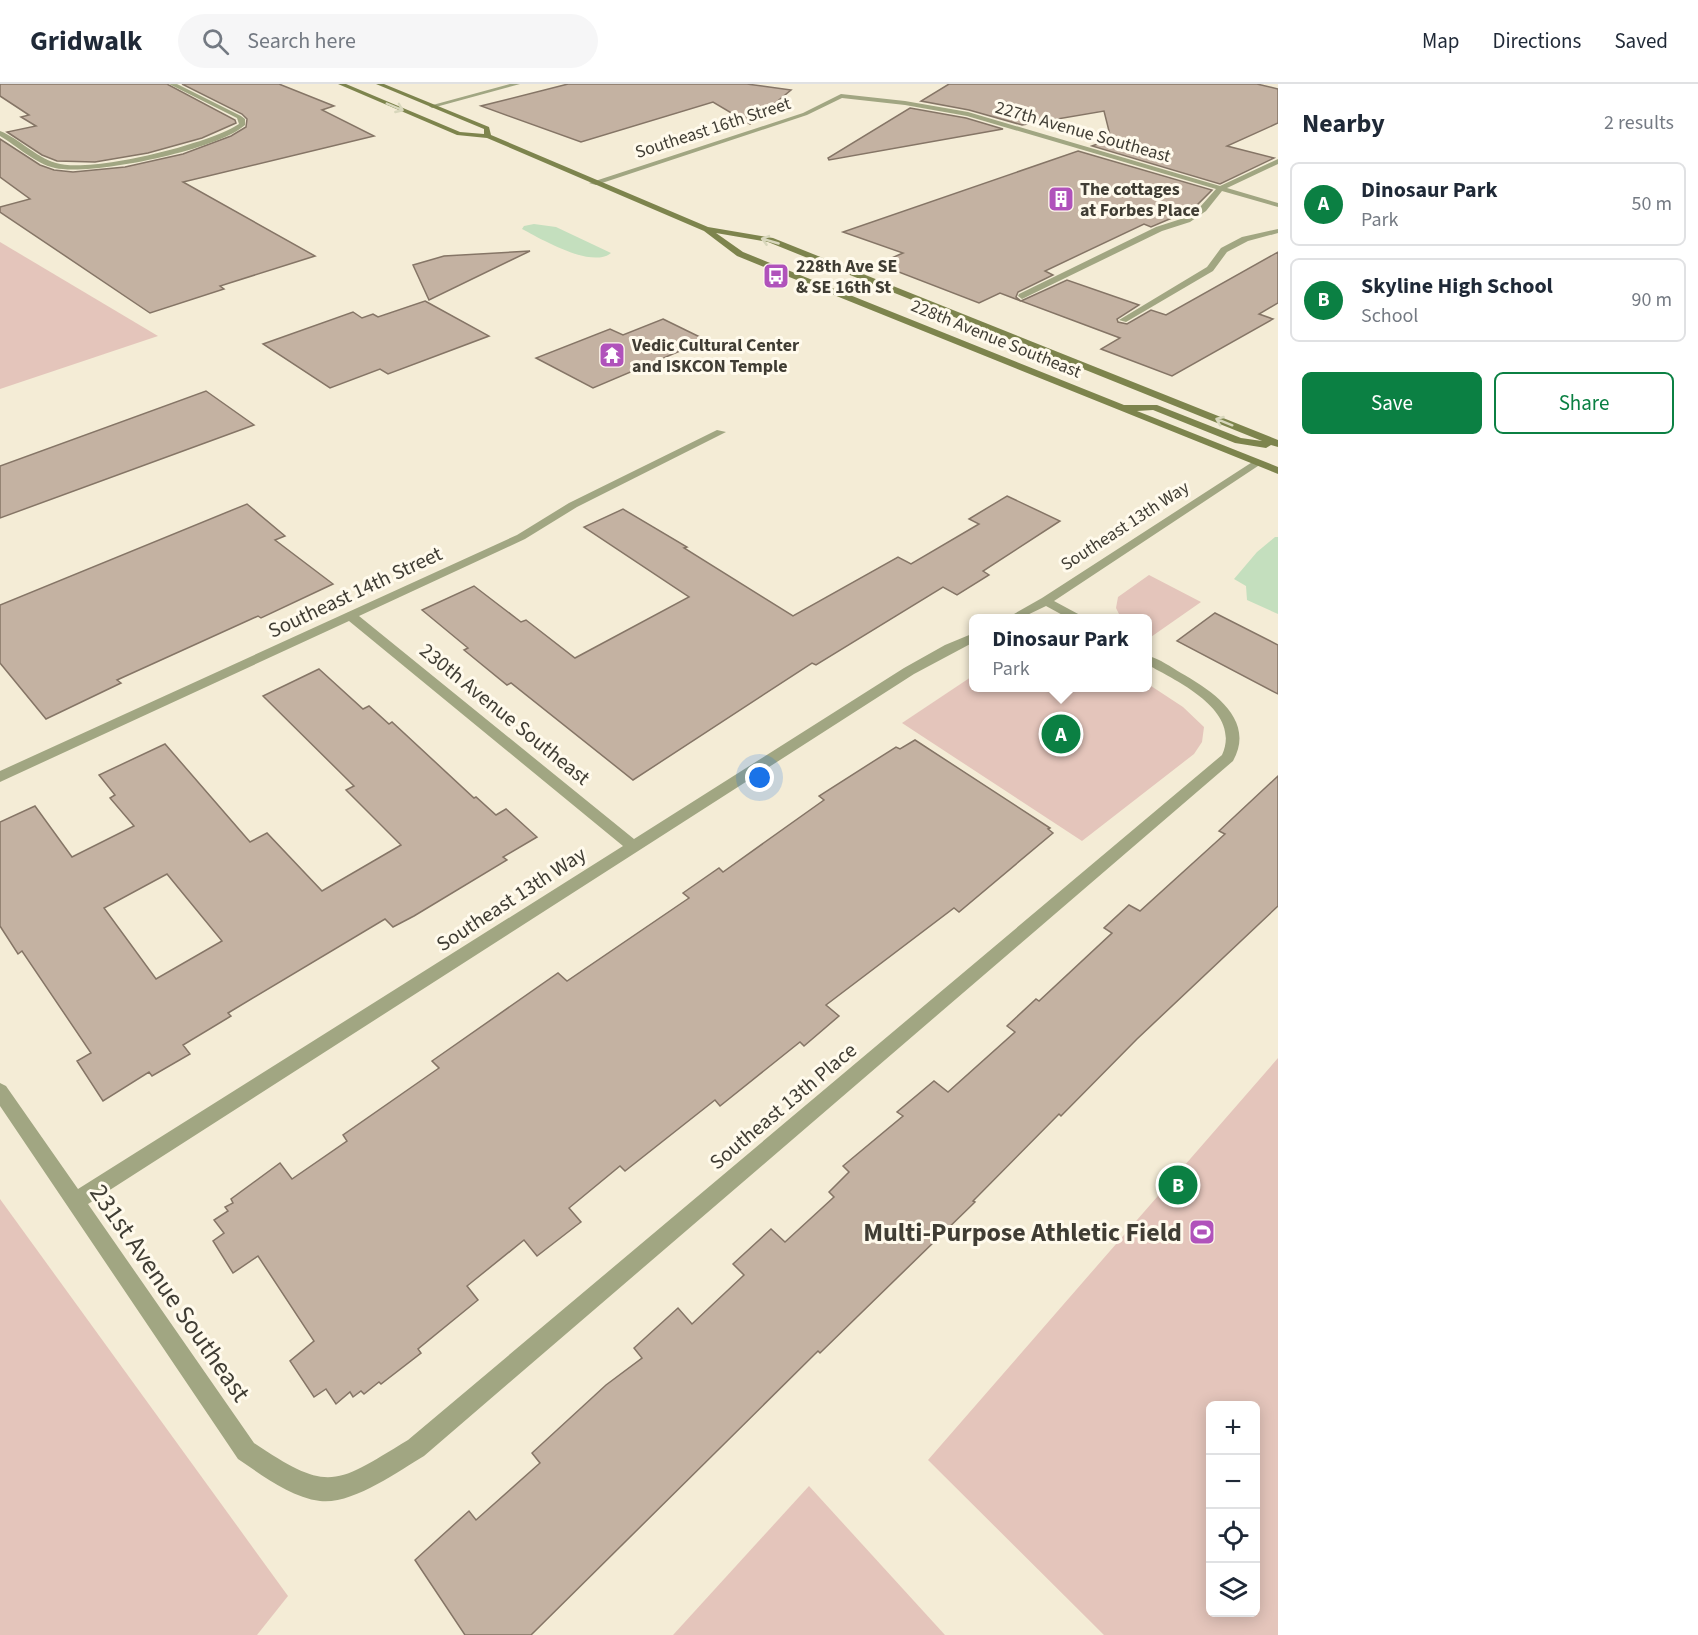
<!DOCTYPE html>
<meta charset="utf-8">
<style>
body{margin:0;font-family:"Source Sans 3",sans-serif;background:#f6f6f7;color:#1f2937}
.controls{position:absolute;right:18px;bottom:18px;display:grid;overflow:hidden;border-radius:9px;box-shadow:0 3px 15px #0003}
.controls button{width:54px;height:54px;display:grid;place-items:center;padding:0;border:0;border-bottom:2px solid #e0e1e3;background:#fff;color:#1f2937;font:30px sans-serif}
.you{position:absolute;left:760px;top:694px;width:21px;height:21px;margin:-15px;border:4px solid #fff;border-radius:50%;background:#1a73e8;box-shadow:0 0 0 9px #1a73e833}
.badge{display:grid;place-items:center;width:39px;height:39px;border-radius:50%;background:#0b8043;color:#fff;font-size:20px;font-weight:700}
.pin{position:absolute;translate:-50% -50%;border:3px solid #fff;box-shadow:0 2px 6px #0006}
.popup{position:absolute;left:969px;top:530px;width:183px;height:78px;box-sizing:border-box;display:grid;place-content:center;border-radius:9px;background:#fff;filter:drop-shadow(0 2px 4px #0005);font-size:20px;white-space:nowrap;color:#747a83}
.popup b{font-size:22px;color:#1f2937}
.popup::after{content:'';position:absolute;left:50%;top:100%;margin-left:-12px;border:12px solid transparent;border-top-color:#fff}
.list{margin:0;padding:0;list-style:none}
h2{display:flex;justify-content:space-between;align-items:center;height:78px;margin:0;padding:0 24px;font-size:26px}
h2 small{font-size:20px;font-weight:400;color:#747a83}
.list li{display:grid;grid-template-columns:39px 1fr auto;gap:18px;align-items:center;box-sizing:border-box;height:84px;margin:0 12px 12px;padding:0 12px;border:2px solid #e0e1e3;border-radius:9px}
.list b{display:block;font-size:22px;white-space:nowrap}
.list p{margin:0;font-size:20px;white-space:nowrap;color:#747a83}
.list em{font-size:20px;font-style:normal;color:#747a83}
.actions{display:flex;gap:12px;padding:18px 24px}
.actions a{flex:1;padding:14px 0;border:2px solid #0b8043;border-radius:9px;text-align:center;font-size:21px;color:#0b8043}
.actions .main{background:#0b8043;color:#fff}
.icon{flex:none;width:33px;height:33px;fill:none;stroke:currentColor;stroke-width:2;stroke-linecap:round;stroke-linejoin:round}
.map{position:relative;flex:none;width:1278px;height:1551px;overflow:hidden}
header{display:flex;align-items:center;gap:36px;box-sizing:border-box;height:84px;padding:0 30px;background:#fff;border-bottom:2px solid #e0e1e3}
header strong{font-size:28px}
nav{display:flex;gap:33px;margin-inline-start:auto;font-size:21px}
.search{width:420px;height:54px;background:#f6f6f7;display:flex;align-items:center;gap:15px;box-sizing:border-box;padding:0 21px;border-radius:33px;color:#747a83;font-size:22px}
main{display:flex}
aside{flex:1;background:#fff}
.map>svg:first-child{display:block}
</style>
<header>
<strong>Gridwalk</strong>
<div class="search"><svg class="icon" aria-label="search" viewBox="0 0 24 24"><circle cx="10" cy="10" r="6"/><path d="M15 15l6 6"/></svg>Search here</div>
<nav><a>Map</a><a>Directions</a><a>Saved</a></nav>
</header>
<main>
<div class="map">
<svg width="1278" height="1551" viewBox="0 0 1278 1551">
<rect width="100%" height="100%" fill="#f4ecd6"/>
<g fill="#e4c5bb" fill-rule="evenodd">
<path d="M0,158L158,252L0,305Z"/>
<path d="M1149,491L1201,518L1148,555V534H1121L1116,524L1118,513Z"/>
<path d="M974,591V604H1148V600L1183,623L1204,643L1202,658L1194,670L1082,757L902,639Z"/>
<path d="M1278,974V1551H1104L928,1376ZM1210,1322H1256V1528H1210Z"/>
<path d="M0,1115L288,1512L257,1551H0Z"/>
<path d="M809,1402L945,1551H673Z"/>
</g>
<g fill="#c4dfbe">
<path d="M534,140L556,143L611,169C592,185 541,155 522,145L524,142Z"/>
<path d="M1275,453H1278V530L1247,516L1246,502L1234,495L1257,468Z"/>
</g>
<g fill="#c4b2a2" stroke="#857566" stroke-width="1.5" fill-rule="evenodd">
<path d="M0,0H167L235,36L236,39L202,54L148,69L95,78L57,77L42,71L7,48L36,42L21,33L29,31L0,12Z"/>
<path d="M182,0H279L334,22L322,26L374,52L183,98L315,172L220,202L224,205L150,229L0,128V123L30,115L0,93V55L40,81L54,86L73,88L125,83L183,70L231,52L246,43L247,35L242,30Z"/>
<path d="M568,0H747L791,6L750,40L713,18L581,58L481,22Z"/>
<path d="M949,0H1257L1278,5V39L1227,62L1274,74L1220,100L1092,62L1111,55L1104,27L1022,41L969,26L921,17Z"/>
<path d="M910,24L966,34L1003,45L829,76L828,74Z"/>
<path d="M1078,67L1212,106L1193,125L1151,143L1144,140L1045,187L1053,191L1018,208L1016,213L1021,217L1000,209L979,219L878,180L903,169L843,148Z"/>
<path d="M530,167L429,216L413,181L444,172Z"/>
<path d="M1278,168V219L1259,230L1273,235L1172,292L1101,265L1120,254L1021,217L1067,196L1139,221L1117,235L1118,238L1127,240L1151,226L1166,231Z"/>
<path d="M425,217L489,252L388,290L380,285L330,304L263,260L353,228L362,234L373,230L378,233Z"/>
<path d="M663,235L706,256L593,304L536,274L610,245L623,251Z"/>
<path d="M206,307L254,341L0,434V382Z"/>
<path d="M1007,412L1060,437L983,487L989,491L957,511L943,503L816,581L812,579L633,696L511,599L507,601L464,566L468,564L422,526L474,502L521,538L526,536L575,574L689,513L584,443L623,425L687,463L684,464L793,532L898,473L911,480L979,440L969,435Z"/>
<path d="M247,420L285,452L275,456L333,500L261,534L258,532L117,596L121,599L46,635L0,579V521Z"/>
<path d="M1215,529L1278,561V610L1177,557Z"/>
<path d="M319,585L363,625L369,622L389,640L392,638L474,714L476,713L496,731L506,725L537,753L503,773L507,776L414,832L393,843L385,835L228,929L231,932L183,961L190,970L152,992L149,988L103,1017L77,977L91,969L22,867L18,870L0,842V738L35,722L72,773L134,742L110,714L115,711L99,691L165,660L250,758L267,749L322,807L401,761L346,706L354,702L263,612ZM167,790L222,857L156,895L104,824Z"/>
<path d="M915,656L1050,744L1048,745L1053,749L959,828L954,824L826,921L839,932L804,962L800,958L720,1022L715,1016L625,1087L620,1082L569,1124L581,1138L537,1172L524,1156L467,1202L478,1216L418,1265L421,1269L381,1300L379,1298L364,1310L361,1307L353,1313L350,1308L336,1320L326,1305L314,1313L290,1277L314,1257L258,1172L233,1189L213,1157L224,1149L214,1136L228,1127L225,1123L233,1119L231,1115L280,1079L292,1095L347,1057L343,1051L439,984L432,977L558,889L567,897L689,814L683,809L719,784L723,788L824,716L819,712L896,663L900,665Z"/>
<path d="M1278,692V822L1137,955L1061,1032L1059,1030L973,1117L975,1118L820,1269L818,1267L531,1551H465L415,1476L469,1427L476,1436L540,1379L532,1369L606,1301L642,1274L634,1264L678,1224L692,1240L744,1191L733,1180L771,1145L785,1158L834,1113L829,1108L849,1088L843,1082L903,1032L897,1028L934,997L948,1008L1015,948L1007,942L1036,915L1039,917L1112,849L1104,844L1129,821L1140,827L1225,750L1219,747Z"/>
</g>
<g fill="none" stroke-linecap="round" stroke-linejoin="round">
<g fill="#a1a682" fill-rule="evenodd">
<path d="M169,0H177L241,32L245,35V41C218,66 92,92 55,84C36,80 17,62 0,52V47C20,55 35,73 56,79C90,90 209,60 239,40L237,34Z"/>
<path d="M510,0H520L432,24L429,22Z"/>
<path d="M841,10L905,17L968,28L1220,102L1278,75V80L1227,104L1278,119V123L1222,107L1206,127L1190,138L1162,147L1022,215L1018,212L1019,210L1156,143L1184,134L1200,123L1216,105L967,32L905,21L842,14L807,31L596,101L589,99L803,29Z"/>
<path d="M1278,145V149L1248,157L1227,168L1213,187L1126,238L1119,236L1207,183L1221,164L1242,153Z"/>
<path d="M717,346L726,348L577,423L525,455L359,532L634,755L904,584L945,561L974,549V558L914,590L88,1120L254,1359C329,1409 334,1401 408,1356L1222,671C1242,627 1179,598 1148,581V572C1160,575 1171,583 1181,589C1213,607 1256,636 1233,677L424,1372C397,1388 352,1421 320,1417C290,1413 262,1391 238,1375L0,1022V999L6,1002L78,1105L623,762L349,537L0,698V687L517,451L569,419Z"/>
<path d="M1257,375L1262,378L1261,380L1054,517L1080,531L1082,534H1068L1046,522L1021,534H1007L1042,514Z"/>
</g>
<path fill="#7d844d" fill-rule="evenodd" d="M338,0H346L460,48L484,50V45L376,0H384L489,43L491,51L708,143L773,154L1278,356V363L1271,361L1266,364L1235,359L1153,326L1137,327L1278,383V390L737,172L704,147L487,54L457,51ZM716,149L768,158L1262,357L1241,354L1157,321H1124L743,168Z"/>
</g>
<defs><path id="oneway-shaft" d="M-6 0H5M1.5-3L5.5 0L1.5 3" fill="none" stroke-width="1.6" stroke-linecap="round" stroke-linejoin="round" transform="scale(1.5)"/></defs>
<g stroke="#d8d7bc">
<use href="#oneway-shaft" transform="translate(395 23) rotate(23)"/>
<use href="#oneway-shaft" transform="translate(770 157) rotate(-164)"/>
<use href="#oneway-shaft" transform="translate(1224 338) rotate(-158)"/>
</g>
<defs>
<g id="building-square" transform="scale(1.35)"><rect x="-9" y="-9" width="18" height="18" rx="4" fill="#b052bb" stroke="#fffaec"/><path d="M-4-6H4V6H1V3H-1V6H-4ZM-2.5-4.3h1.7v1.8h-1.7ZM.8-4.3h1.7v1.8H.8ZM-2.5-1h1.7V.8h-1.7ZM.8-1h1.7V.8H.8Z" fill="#fff"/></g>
<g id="bus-square" transform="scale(1.35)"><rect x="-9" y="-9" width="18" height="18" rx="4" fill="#b052bb" stroke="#fffaec"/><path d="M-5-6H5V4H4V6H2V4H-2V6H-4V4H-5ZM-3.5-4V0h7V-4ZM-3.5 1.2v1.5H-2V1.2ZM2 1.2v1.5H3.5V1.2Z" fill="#fff"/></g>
<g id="temple-square" transform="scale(1.35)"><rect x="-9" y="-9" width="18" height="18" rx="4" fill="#b052bb" stroke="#fffaec"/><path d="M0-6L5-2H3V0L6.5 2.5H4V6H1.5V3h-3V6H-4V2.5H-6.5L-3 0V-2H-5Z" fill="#fff"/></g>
<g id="stadium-square" transform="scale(1.35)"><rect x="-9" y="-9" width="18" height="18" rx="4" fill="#b052bb" stroke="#fffaec"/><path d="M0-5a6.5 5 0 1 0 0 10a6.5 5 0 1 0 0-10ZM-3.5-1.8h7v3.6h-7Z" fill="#fff"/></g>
</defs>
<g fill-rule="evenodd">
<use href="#building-square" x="1061" y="115"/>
<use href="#bus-square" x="776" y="192"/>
<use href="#temple-square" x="612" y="271"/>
<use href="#stadium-square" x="1202" y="1148"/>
</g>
<g text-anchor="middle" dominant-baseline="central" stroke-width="6" stroke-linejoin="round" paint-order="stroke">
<g font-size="18" fill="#403d34" stroke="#fffaec">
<text transform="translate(713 44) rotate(-18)">Southeast 16th Street</text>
<text transform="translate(1083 48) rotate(16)">227th Avenue Southeast</text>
<text transform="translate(996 255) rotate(22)">228th Avenue Southeast</text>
<text transform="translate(1125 442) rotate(-33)">Southeast 13th Way</text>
</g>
<g font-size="18" font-weight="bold" fill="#403d34" stroke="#fffaec" text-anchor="start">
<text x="1080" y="105">The cottages<tspan x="1080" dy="21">at Forbes Place</tspan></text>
<text x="796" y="182">228th Ave SE<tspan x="796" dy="21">&amp; SE 16th St</tspan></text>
<text x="632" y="261">Vedic Cultural Center<tspan x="632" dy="21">and ISKCON Temple</tspan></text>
</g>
<g font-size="21" fill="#403d34" stroke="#fffaec">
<text transform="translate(355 508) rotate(-25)">Southeast 14th Street</text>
<text transform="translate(505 630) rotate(39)">230th Avenue Southeast</text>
<text transform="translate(511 815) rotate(-33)">Southeast 13th Way</text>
<text transform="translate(783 1022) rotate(-40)">Southeast 13th Place</text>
</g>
<g font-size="26" font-weight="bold" fill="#403d34" stroke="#fffaec" text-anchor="end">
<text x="1182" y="1148">Multi-Purpose Athletic Field</text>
</g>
<g font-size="26" fill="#403d34" stroke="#fffaec">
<text transform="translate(170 1209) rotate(55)">231st Avenue Southeast</text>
</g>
</g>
</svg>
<div class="controls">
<button>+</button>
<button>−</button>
<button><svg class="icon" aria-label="locate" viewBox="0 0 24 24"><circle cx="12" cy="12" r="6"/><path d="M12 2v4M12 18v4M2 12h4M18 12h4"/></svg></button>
<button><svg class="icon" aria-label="layers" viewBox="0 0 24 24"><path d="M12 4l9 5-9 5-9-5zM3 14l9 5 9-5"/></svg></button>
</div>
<div class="you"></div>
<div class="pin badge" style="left:1061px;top:650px">A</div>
<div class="popup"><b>Dinosaur Park</b>Park</div>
<div class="pin badge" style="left:1178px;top:1101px">B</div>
</div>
<aside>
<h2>Nearby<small>2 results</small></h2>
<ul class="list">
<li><span class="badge">A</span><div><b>Dinosaur Park</b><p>Park</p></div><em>50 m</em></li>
<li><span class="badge">B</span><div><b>Skyline High School</b><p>School</p></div><em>90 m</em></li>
</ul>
<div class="actions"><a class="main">Save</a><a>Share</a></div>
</aside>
</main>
